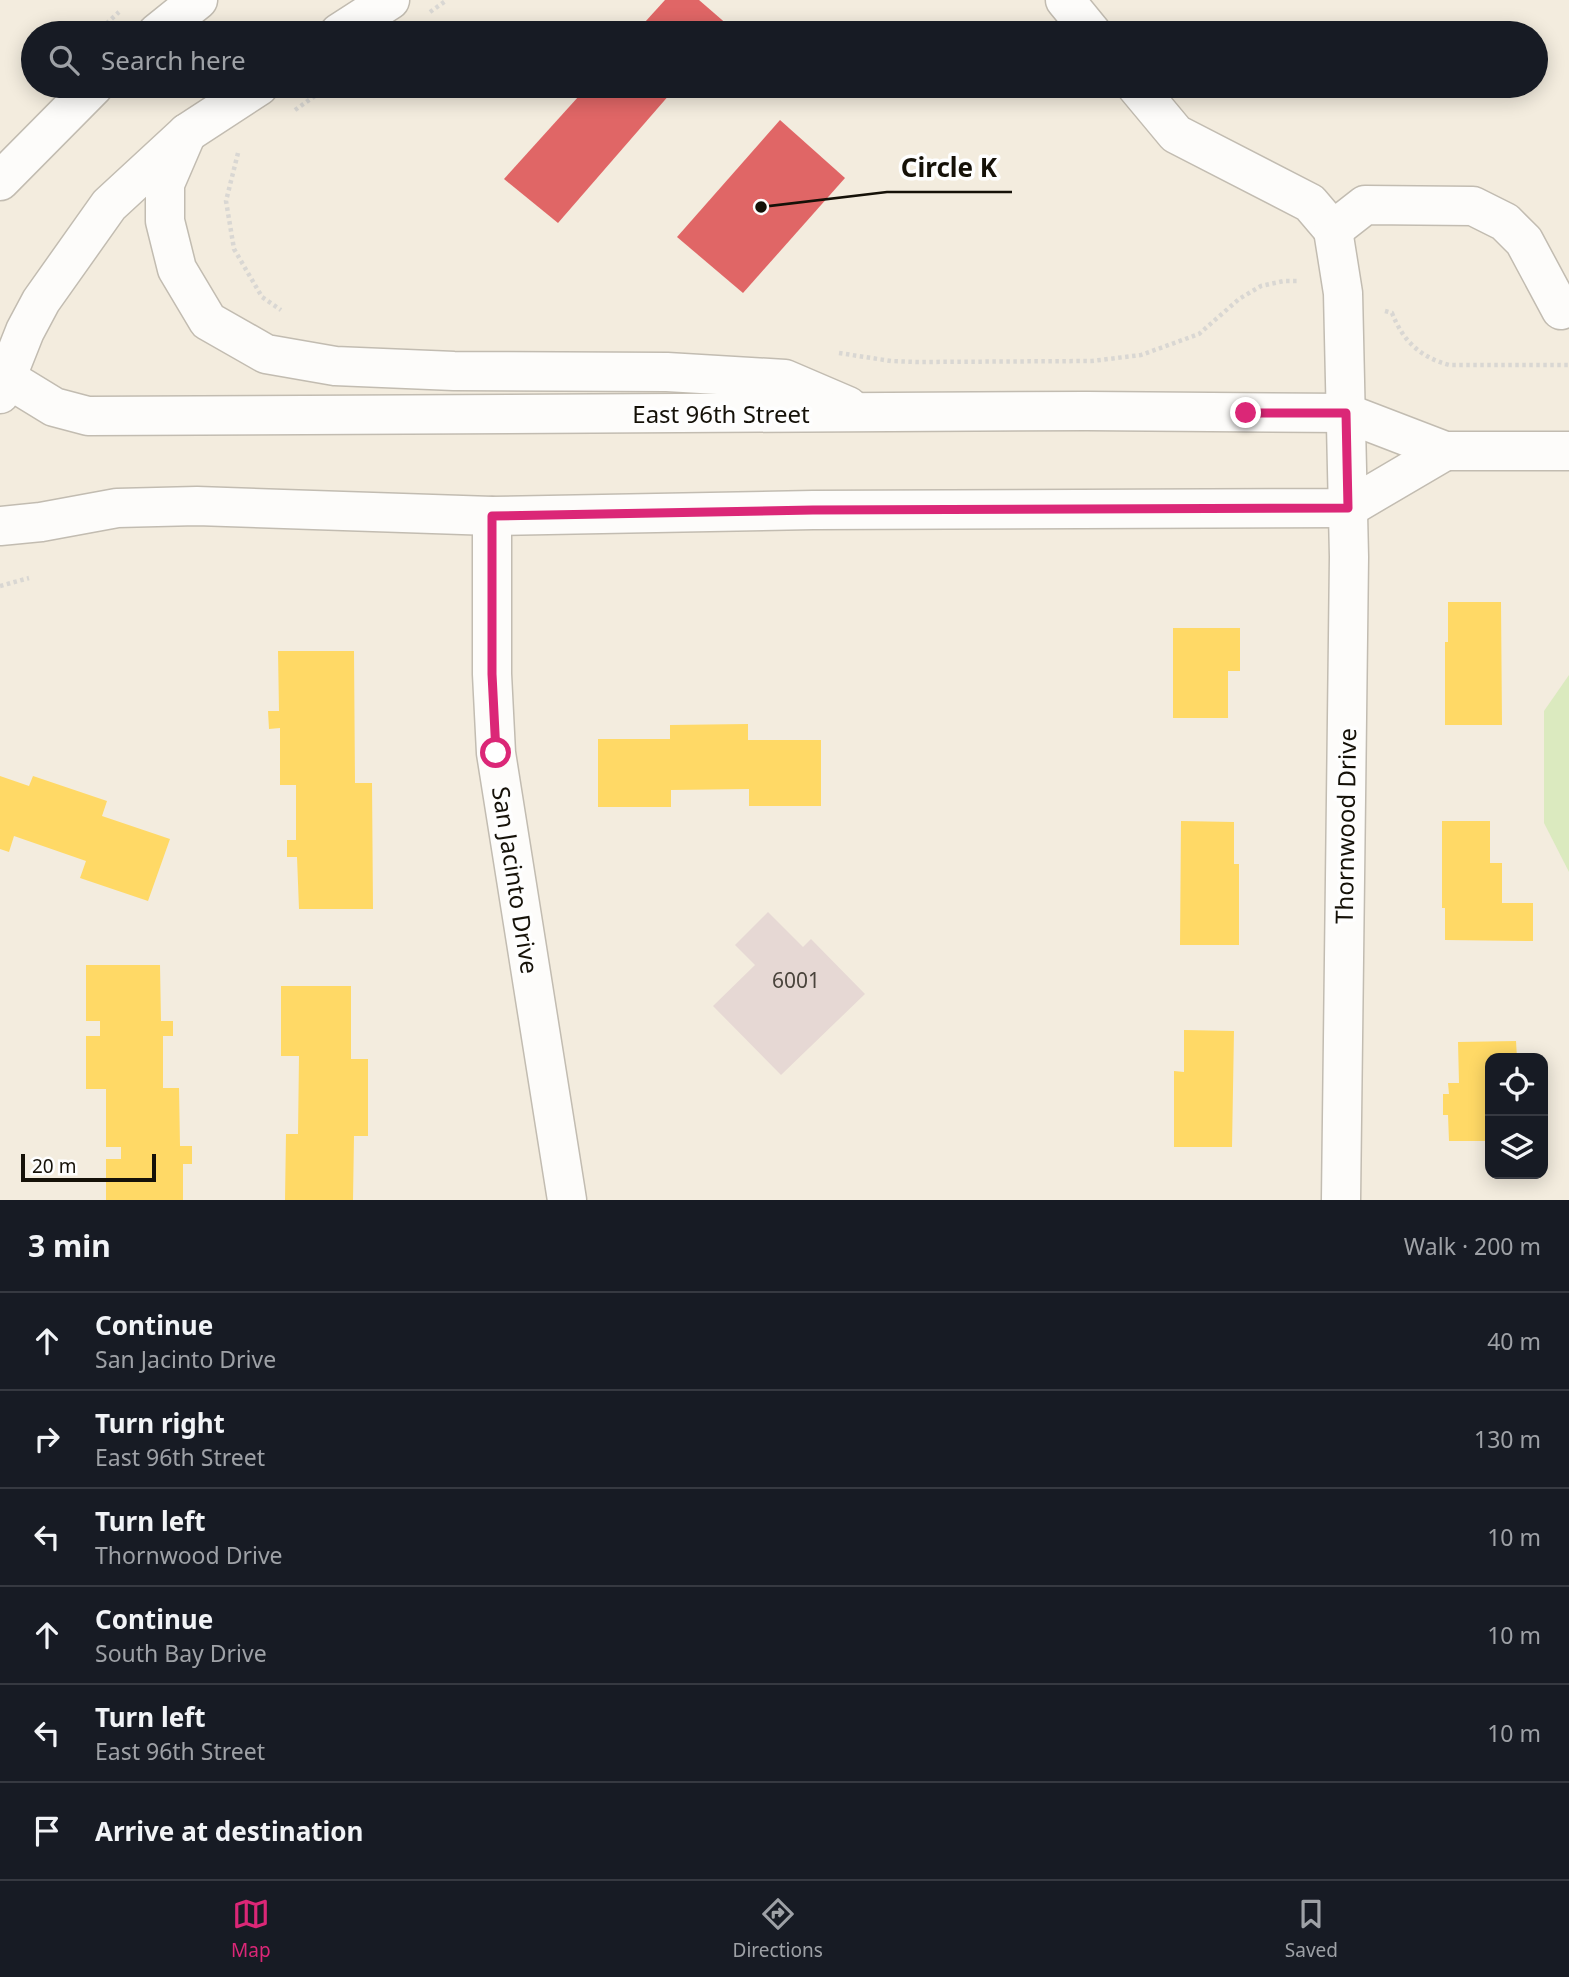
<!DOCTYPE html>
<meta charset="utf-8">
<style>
body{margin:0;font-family:"Noto Sans",sans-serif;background:#242831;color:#f1f3f6}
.controls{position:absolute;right:21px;bottom:21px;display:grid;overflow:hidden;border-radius:14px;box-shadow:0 4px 18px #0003}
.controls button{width:63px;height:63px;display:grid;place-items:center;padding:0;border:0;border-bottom:2px solid #363941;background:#171b24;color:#f1f3f6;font:35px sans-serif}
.scale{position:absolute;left:21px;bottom:18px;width:135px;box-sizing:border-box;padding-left:7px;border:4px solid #151108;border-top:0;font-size:19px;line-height:24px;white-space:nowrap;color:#151108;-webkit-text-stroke:5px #fefefe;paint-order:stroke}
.stop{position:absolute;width:21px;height:21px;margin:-16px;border:5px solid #db2777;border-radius:50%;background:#fff}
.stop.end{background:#db2777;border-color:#fff;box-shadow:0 2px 7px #0008}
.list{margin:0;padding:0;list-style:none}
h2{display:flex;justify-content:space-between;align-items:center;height:91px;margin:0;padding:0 28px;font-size:30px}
h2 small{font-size:23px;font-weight:400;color:#9ea1a6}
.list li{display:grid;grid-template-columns:46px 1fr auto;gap:21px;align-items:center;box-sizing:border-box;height:98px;padding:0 28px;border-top:2px solid #363941}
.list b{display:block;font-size:26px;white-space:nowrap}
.list p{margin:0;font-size:23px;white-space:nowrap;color:#9ea1a6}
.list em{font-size:23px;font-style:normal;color:#9ea1a6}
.icon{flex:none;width:38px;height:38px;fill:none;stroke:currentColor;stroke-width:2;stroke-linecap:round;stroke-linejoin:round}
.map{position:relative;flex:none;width:1569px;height:1200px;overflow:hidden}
.search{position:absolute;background:#171b24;box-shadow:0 4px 18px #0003;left:21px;right:21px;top:21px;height:77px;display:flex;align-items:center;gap:18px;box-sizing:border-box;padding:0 24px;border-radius:38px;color:#9ea1a6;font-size:26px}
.sheet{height:679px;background:#171b24}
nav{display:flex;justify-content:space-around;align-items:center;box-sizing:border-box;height:98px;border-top:2px solid #363941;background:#171b24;font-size:19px;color:#9ea1a6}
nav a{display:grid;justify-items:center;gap:4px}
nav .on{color:#db2777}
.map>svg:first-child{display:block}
</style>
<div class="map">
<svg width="1569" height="1200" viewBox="0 0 1569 1200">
<rect width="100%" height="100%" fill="#f3ecde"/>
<path fill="#dbeabf" d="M1569,675V872L1544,823V711Z"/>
<g fill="#ffd966">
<path d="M1448,602H1501L1502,725H1445V642H1448Z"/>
<path d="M1173,628H1240V671H1228V718H1173Z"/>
<path d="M278,651H354L355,783H372L373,909H299L297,857H287V840H296V785H280V728L269,729L268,711H279Z"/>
<path d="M748,724V740H821V806H749V789L671,790V807H598V739H670V725Z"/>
<path d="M0,776L29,786L33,776L107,801L102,816L170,839L148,901L80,878L86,861L14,836L9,852L0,849Z"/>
<path d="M1181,821L1234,822V864H1239V945H1180Z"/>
<path d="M1442,821H1490V863H1502V903H1533V941L1445,940V908H1442Z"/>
<path d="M86,965H160L161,1021H173V1036H163V1088H179L180,1146H192V1164H183V1200H106V1159H121V1147H106V1089H86V1036H100V1021H86Z"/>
<path d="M281,986H351V1059H368V1136H354L353,1200H285L286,1134H298L299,1056H281Z"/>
<path d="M1184,1030L1234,1031L1232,1147H1174V1071L1184,1072Z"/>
<path d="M1516,1041L1517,1058H1490V1141H1449L1448,1115H1443V1094H1449L1448,1083H1459L1458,1042Z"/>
</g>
<g fill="#e06666">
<path d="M665,0H699L729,26L723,33H635Z"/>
<path d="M588,86H677L558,223L504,179Z"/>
<path d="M780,120L845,178L743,293L677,237Z"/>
</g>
<path fill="#e6d8d4" d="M768,912L803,947L811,939L865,994L781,1075L713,1006L755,965L735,945Z"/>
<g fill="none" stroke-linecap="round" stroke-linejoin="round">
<g stroke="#c2bcb1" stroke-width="41">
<g id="street">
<path d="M1065,0L1092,33"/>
<path d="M1136,86L1176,134L1310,203L1333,230L1365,205L1473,206L1505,222L1524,241L1561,310"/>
<path d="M1333,230L1343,293L1349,557L1341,1200"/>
<path d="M492,516V674L496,753L567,1200"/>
</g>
</g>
<g stroke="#c2bcb1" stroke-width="41">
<g id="primary">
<path d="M157,33L198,0"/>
<path d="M339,33L390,0"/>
<path d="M187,133L165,184V221L177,269L208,321L266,354L335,366L454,371L667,372L785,379L848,406"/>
<path d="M0,181L94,86"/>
<path d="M0,374L54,407L88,416L1087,411L1346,413L1445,451H1569"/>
<path d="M0,394L25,331L41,301L109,205L187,133L259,86"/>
<path d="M0,526L41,522L117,508L197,506L492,516L813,510L1348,508L1445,451"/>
</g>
</g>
<g stroke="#d9d7d3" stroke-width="4.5" stroke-dasharray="3.5 3.5" stroke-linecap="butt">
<path d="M430,12L447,0"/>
<path d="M96,33L119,12"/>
<path d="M295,110L329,86"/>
<path d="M238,153L226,201L234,249L262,297L281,310"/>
<path d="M1385,311L1392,313C1403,341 1420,357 1449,365H1569"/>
<path d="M839,353L891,361L918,362L1092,361L1141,355L1199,334L1239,299L1261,286L1284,281H1298"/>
<path d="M0,586L29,578"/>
</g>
<use href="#street" stroke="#fdfcfa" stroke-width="38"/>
<use href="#primary" stroke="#fdfcfa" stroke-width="38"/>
</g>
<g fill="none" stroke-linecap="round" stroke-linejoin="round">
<path stroke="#db2777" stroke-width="9" d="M496,753L492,674V516L813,510L1348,508L1346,413H1246"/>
</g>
<g text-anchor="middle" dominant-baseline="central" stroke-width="7" stroke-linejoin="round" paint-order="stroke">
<g font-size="21" fill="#4a443c">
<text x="796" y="980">6001</text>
</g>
<g font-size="24" fill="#151108" stroke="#fefefe">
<text x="721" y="413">East 96th Street</text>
<text transform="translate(1345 826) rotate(-89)">Thornwood Drive</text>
<text transform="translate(516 880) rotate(81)">San Jacinto Drive</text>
</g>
</g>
<path fill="none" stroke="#151108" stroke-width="2.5" d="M761 207L887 192H1012"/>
<circle fill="#151108" stroke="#fefefe" stroke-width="2.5" cx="761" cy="207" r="7"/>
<g font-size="26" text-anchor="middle" font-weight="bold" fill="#151108" stroke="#fefefe" stroke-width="7" stroke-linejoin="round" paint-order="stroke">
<text x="949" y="177">Circle K</text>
</g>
</svg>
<div class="controls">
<button><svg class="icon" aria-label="locate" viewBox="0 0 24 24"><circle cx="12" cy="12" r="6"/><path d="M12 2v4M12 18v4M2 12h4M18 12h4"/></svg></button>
<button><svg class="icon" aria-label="layers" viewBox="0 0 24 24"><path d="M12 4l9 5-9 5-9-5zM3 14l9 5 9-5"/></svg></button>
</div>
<div class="scale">20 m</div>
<div class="stop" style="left:496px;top:753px"></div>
<div class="stop end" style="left:1246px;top:413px"></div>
<div class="search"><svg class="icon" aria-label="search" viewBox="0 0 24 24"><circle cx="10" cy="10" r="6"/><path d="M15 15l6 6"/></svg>Search here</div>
</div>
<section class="sheet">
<h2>3 min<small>Walk · 200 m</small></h2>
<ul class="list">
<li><svg class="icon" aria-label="ahead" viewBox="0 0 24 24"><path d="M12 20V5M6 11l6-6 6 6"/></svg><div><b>Continue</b><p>San Jacinto Drive</p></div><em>40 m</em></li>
<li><svg class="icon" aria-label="right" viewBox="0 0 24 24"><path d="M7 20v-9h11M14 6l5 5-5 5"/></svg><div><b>Turn right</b><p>East 96th Street</p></div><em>130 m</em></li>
<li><svg class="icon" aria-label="left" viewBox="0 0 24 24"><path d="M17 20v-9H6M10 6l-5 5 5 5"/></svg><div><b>Turn left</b><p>Thornwood Drive</p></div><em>10 m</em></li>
<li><svg class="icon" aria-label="ahead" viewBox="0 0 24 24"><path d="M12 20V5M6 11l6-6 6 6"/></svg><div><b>Continue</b><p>South Bay Drive</p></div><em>10 m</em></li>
<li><svg class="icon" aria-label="left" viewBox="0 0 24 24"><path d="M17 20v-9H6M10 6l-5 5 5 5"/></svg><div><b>Turn left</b><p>East 96th Street</p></div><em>10 m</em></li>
<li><svg class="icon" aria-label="arrive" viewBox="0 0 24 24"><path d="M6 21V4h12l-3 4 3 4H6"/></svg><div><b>Arrive at destination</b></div></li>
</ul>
</section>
<nav>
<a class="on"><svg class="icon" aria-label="map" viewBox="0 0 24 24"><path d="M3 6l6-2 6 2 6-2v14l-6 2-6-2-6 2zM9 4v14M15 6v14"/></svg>Map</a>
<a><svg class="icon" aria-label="directions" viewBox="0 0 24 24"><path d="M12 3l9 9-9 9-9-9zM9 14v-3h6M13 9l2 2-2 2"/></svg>Directions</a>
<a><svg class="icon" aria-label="saved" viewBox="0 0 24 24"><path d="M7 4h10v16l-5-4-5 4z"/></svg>Saved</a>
</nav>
